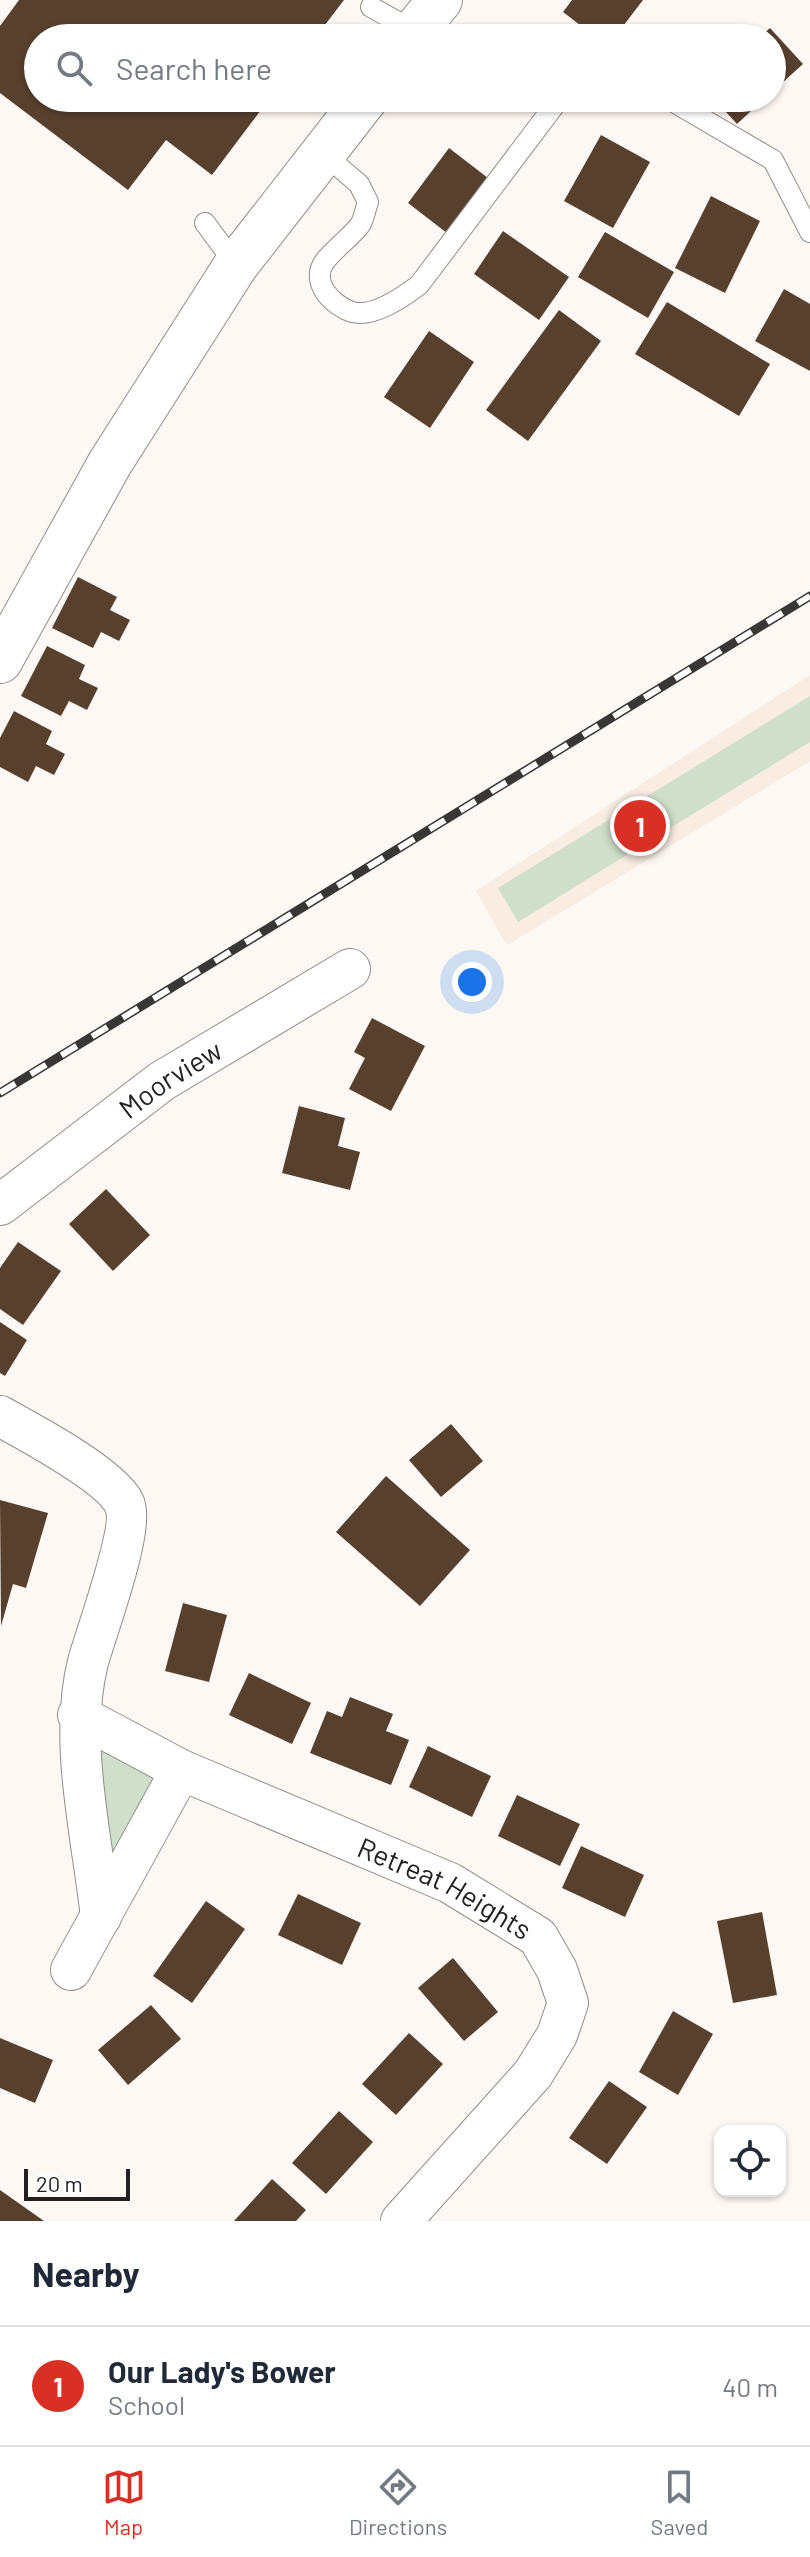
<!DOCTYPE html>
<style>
body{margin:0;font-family:Barlow,sans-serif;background:#f2f2f3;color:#1f2937}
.controls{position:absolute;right:24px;bottom:24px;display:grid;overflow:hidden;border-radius:16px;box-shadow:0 2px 6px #0004}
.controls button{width:72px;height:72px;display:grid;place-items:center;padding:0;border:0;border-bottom:2px solid #e0e1e3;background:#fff;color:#1f2937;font:40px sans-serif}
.scale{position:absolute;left:24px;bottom:20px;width:106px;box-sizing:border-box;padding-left:8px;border:4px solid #232120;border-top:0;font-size:22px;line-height:28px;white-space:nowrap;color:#232120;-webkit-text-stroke:6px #fff;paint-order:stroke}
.you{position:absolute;left:472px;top:982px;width:28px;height:28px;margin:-20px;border:6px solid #fff;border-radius:50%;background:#1a73e8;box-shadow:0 0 0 12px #1a73e833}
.badge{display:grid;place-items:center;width:52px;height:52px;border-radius:50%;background:#d93025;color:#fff;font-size:26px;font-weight:700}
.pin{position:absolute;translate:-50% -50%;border:4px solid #fff;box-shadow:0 2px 8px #0006}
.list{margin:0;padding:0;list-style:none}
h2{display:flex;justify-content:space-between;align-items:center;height:104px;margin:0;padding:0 32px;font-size:34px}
h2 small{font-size:26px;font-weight:400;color:#747a83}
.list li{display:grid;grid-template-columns:52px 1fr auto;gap:24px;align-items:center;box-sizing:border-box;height:120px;padding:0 32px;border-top:2px solid #e0e1e3}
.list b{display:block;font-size:30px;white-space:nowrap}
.list p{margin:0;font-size:26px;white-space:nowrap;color:#747a83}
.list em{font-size:26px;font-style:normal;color:#747a83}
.icon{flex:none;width:44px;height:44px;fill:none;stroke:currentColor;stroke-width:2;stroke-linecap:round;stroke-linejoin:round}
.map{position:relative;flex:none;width:810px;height:2221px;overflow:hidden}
.search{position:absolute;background:#fff;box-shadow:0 2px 6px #0004;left:24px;right:24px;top:24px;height:88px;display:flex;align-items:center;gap:20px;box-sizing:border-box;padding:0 28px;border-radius:44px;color:#747a83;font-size:30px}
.sheet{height:224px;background:#fff}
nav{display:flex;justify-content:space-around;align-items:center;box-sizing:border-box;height:112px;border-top:2px solid #e0e1e3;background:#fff;font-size:22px;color:#747a83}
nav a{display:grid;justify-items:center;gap:4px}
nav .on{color:#d93025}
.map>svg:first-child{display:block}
</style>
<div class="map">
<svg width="810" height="2221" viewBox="0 0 810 2221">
<rect width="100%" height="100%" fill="#fdf8f4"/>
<path fill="#f8ece3" d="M810,675V761L507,945L476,891Z"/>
<g fill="#d0dfcb">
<path d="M810,696V742L518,922L498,888Z"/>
<path d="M78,1715L181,1770L101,1916Z"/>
</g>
<g fill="#58402e">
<path d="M19,0H344L315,38H38V98H270L212,175L166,140L128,190L0,93V26Z"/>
<path d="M572,0H643L614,38H597L563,12Z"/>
<path d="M770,28L803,64L772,92V38H759Z"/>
<path d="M713,98H765L737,124Z"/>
<path d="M601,135L650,162L613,228L564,201Z"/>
<path d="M449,148L488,178L447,233L408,203Z"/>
<path d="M711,196L760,221L725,293L675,268Z"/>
<path d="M503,231L569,277L539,320L474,274Z"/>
<path d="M605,232L674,272L648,318L578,277Z"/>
<path d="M784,289L810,304V371L755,341Z"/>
<path d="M667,302L770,364L739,416L635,354Z"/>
<path d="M559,310L601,341L528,441L486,410Z"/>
<path d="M429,331L474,362L430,428L384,397Z"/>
<path d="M78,577L117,597L110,610L130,620L119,641L101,632L93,648L52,628Z"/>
<path d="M47,646L85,665L79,679L98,688L87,710L69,701L61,716L21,696Z"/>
<path d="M14,711L52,731L46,744L65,754L54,775L36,766L28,782L0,767V738Z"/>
<path d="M372,1018L425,1046L391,1111L349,1089L365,1058L354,1052Z"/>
<path d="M299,1106L345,1118L338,1146L360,1152L350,1190L282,1173Z"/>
<path d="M106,1189L150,1235L113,1271L69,1224Z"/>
<path d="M18,1242L61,1271L23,1325L0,1309V1268Z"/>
<path d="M0,1322L27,1340L5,1376L0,1373Z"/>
<path d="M451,1424L483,1461L441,1497L409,1460Z"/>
<path d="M386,1476L470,1550L420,1606L336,1532Z"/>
<path d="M0,1500L48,1513L26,1588L13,1584L1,1626Z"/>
<path d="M183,1603L227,1615L209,1682L165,1671Z"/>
<path d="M249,1673L311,1703L292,1744L229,1715Z"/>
<path d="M350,1697L393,1714L386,1731L409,1740L391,1785L310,1753L327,1711L342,1717Z"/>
<path d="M428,1746L491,1776L472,1817L409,1787Z"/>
<path d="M517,1795L580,1824L560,1866L498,1836Z"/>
<path d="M581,1846L644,1875L625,1917L562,1888Z"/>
<path d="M298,1894L361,1923L342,1965L278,1935Z"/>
<path d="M206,1901L245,1929L192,2003L153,1976Z"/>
<path d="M762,1912L777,1995L733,2003L717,1921Z"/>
<path d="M453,1958L498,2012L464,2041L418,1988Z"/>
<path d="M151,2005L181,2039L128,2085L98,2050Z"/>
<path d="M673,2011L713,2034L678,2095L639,2072Z"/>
<path d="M409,2033L443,2064L396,2115L362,2084Z"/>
<path d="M0,2038L53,2060L35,2103L0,2088Z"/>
<path d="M609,2081L647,2107L607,2164L569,2138Z"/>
<path d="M339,2111L373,2142L326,2194L292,2163Z"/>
<path d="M272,2179L306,2210L296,2221H234Z"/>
<path d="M0,2190L44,2221H0Z"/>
</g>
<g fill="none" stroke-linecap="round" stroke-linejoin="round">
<g stroke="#928d89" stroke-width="22">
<g id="lane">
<path d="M371,7L414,31"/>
<path d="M667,98L773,160L810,232"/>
<path d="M325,155L359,184L368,202C365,210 364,219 360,225C350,238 335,248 325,261C309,282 333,306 352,312C373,318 403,297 419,285L560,98"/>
<path d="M205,223L236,265"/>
</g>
</g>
<g stroke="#928d89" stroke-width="42">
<g id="street">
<path id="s1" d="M0,1205L162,1081L350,969"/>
<path d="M0,1416C29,1432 110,1475 124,1503C136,1527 96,1632 88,1662C68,1741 92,1836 101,1917"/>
<path id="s2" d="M78,1715L181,1770L450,1883L538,1937L557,1970L568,2003L557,2035L533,2074L401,2221"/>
<path d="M71,1970L181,1770"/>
</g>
</g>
<g stroke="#928d89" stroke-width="46">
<g id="secondary">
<path d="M409,38L440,0"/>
<path d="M0,661L110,463L236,265L366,98"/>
</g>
</g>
<use href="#lane" stroke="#fff" stroke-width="20"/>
<use href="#street" stroke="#fff" stroke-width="40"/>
<use href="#secondary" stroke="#fff" stroke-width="44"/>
<g stroke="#393736" stroke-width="9">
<path id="rail" d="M0,1093L810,596"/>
</g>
<use href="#rail" stroke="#fff" stroke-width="6" stroke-dasharray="18" stroke-linecap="butt"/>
</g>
<g text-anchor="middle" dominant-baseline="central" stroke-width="8" stroke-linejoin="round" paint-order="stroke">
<g font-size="28" fill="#232120" stroke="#fff">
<text stroke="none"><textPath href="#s1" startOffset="212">Moorview</textPath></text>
<text stroke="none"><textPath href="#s2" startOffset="406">Retreat Heights</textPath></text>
</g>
</g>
</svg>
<div class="controls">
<button><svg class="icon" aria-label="locate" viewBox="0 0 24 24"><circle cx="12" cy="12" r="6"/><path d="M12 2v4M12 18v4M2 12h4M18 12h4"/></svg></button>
</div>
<div class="scale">20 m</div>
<div class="you"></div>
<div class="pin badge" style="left:640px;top:826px">1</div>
<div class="search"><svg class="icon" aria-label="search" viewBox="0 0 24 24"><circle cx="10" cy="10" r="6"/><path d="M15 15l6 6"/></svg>Search here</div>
</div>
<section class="sheet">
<h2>Nearby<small></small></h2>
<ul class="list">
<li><span class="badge">1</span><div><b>Our Lady's Bower</b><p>School</p></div><em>40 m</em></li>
</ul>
</section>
<nav>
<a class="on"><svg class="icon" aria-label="map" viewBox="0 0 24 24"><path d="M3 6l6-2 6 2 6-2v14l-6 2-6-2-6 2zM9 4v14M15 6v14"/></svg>Map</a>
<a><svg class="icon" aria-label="directions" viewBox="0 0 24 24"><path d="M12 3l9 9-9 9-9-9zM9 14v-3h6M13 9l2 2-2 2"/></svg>Directions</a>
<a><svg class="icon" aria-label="saved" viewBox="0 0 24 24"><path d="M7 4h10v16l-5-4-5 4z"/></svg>Saved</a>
</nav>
